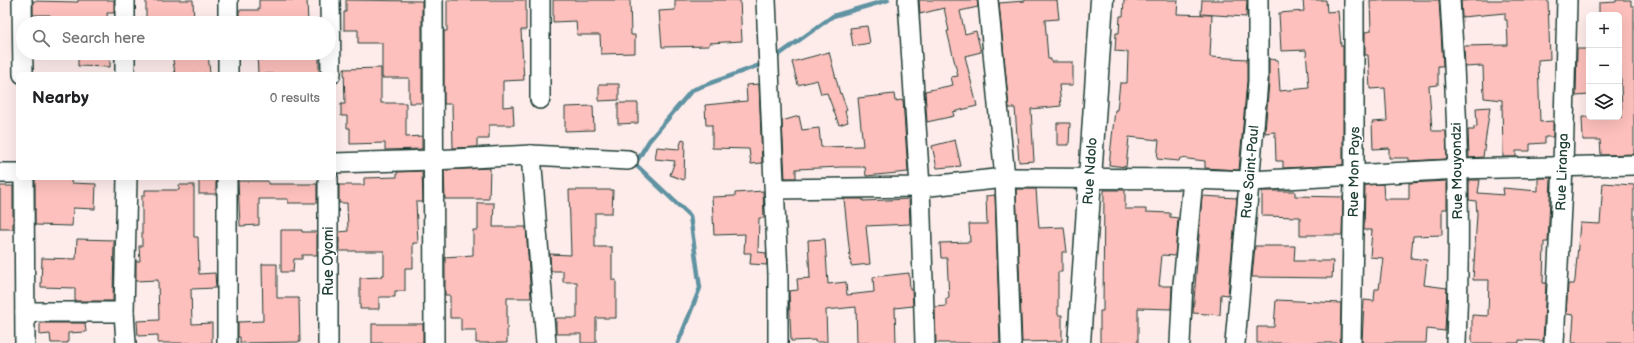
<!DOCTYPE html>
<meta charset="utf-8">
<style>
body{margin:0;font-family:"Balsamiq Sans",sans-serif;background:#f6f6f6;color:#202124}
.controls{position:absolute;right:12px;top:12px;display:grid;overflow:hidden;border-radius:6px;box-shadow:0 4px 16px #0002}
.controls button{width:36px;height:36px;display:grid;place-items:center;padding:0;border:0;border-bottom:1px solid #e0e0e0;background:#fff;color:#202124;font:20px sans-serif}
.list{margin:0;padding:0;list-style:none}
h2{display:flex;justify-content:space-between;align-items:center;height:52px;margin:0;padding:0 16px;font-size:17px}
h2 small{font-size:13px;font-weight:400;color:#757577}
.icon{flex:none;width:22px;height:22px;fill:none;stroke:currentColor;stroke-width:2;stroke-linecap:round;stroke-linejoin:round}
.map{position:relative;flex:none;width:1634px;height:343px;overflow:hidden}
.search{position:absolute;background:#fff;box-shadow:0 4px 16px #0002;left:16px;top:16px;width:320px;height:44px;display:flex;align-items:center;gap:10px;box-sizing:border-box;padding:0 14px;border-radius:22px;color:#757577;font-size:15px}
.panel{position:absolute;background:#fff;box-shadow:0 4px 16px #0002;left:16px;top:72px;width:320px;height:108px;border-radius:6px}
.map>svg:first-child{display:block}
</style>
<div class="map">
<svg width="1634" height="343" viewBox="0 0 1634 343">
<rect width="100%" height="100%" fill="#feeceb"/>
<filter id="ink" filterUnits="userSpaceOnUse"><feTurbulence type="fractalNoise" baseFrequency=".025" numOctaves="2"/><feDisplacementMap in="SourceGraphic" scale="8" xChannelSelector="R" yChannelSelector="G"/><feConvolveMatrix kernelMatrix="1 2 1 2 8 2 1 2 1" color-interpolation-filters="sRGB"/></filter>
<g filter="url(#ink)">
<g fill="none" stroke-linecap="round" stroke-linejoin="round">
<g stroke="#6093a2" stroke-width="4.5">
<path d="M773,59L833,16L888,0"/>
<path d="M678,343L700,288L690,216L635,164L649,141L692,90L765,63"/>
</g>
</g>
<g fill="#fdc0bc" stroke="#1f3d34">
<path d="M78,0H114V13H107L108,23H49L50,15H33V1L78,2Z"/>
<path d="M146,0H193L194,23H146Z"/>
<path d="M259,0H307L308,23H239V10H259Z"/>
<path d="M346,0L422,1V103H409V78H382V43H358V30H344V12H346Z"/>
<path d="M447,0H526V30H521L524,80L503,81V107L513,106L514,125H489V139H477V147L453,148L452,104H444V31H447Z"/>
<path d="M553,0H630L631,35H635V53L601,54L600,35H577L576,21L553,22Z"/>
<path d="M675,0H740L742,41L709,43V46L662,47L659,11L675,10Z"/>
<path d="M919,0H977L978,7L960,11L965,34L976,31L981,52L965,56L977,106L953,112L954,116L927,122L925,91L953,85L951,77L958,76L947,31H949L944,8L920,14Z"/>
<path d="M1025,0H1057L1059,19L1045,20L1048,59H1051V62H1073V85H1059L1061,106L1031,109L1034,161L1019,162L1015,108H1009L999,3L1025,1Z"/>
<path d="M1124,0H1178L1177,14L1212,15L1210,57L1247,59V81L1239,170L1205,168V161L1180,158L1179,161L1157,159L1159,140L1129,137L1126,167L1109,165L1115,110H1117L1120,83H1127L1128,52L1115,51L1116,33H1119L1120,16H1123Z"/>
<path d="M1202,0H1247L1246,17L1201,14Z"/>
<path d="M1303,0H1326L1327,12L1338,11L1341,46H1343V165L1283,168V161H1276L1275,132L1265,133L1269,82V59L1278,60L1280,91L1309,88L1306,50L1281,51L1279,13L1304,11Z"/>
<path d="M1370,0H1439L1443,66H1438V85L1429,86L1432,131H1446L1447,159L1409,161V158H1389V148L1373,149L1372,122L1387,121L1385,88L1370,89L1368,55H1365V32L1371,31Z"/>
<path d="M1477,0H1548L1550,59L1538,60L1540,122L1553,121V137H1545V143L1530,144V151H1516V157H1503L1502,100L1484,98L1483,66L1465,67L1464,46L1508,45L1507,20H1505V13L1462,17L1461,1Z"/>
<path d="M1616,0H1631V6H1634V154L1601,155L1600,140H1583L1582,117H1622L1619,15H1599V3L1616,2Z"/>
<path d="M867,26L870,43L853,46L850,28Z"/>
<path d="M1577,49H1589V95L1576,96Z"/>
<path d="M829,52L840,94L841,93L847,110L845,111L848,122L839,125L827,93L821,94L817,80L798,85L792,62Z"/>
<path d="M78,53H110V67L78,66Z"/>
<path d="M172,53H208L210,74H175Z"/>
<path d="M257,53H287L288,57L319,56V74H258Z"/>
<path d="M381,68V103H406V137L422,136V149L385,150V143L350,144V128H347V116H341V104H345L344,69Z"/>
<path d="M599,84H619V100L599,101Z"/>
<path d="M759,84L762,163L751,164L749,149L712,148V125H706L705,105L747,101L746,85Z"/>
<path d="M894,94L895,101L903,100L908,172L866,176L865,167H841L796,169V178H785L782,121L799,116L802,130L819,128L821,147L863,146L858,98Z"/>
<path d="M618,103H638V123L618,124Z"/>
<path d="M593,106L594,130L565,131V107Z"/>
<path d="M1490,107L1483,157L1469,158L1468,130H1474V127L1477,126L1476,108Z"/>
<path d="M1057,123H1070L1069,145H1057Z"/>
<path d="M682,139L685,140L684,180L670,175L675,161L655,159L657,147L679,149Z"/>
<path d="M955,140L961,166L937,168L932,146Z"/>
<path d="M490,168L489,199H445L444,170Z"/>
<path d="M422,171L423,202H416L418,243H413V268H405V291H395V297H379V309H360V278L381,277V275H384V251H339V232L348,231L347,203H339V185H364V178L397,177V172Z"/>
<path d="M35,178H72L71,183L96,184L95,209L73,208L72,226L35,225Z"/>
<path d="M1538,178H1551L1548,242H1544L1543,283H1546L1543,341L1519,340V343H1472V315L1488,316L1489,280H1473L1477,214L1476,201L1469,200V180H1480L1478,193L1504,195L1503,188L1538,191Z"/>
<rect x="199" y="180" width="17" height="14"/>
<path d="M238,181H268V184H317V203H288V199H259V225L240,226Z"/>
<path d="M1447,181V209H1442V235L1413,236L1411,258L1427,260L1424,285L1447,288L1445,331L1427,329L1426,343H1362L1364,300L1374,301L1375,289H1379L1383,258L1370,257L1372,230H1364L1365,185L1383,184L1384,199H1409V183Z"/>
<path d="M1603,183L1634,185V343H1572L1574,315L1566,314L1568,284H1574L1575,280L1580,223L1600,224Z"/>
<path d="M179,185H194V237H198L199,274L215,273L216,288L191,289L192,324L212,323V343H158V335L138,336L137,321L159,320L158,280L136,281V261H140L139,246H142V195H145V190H179Z"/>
<rect x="0" y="186" width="13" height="43"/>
<path d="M1016,189H1036L1039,228L1064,227L1067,252H1062V272H1058V315H1062V341L1022,342Z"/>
<path d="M569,190H613L612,213H595V247H612V280H616V318H596V343H581V334H556V318H577V282H563V271H551L550,254L571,255Z"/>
<path d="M1104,190H1125V209H1146V212L1170,213V217L1178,218L1175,256L1162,255L1159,286H1172L1171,309L1138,308V343H1100V311H1103Z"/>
<path d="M763,191L764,218H759L758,252L766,253L767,265L750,264L751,253H744L745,234L714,235L712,197L735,196V193Z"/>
<path d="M1262,191H1295V196L1343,197L1342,235H1300V217L1262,216Z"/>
<path d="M995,195L1000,343H936L935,307L946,306V299L949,298L947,258H941L940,243L970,242L969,224H987L986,196Z"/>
<path d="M1202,196L1237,198L1228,295L1221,294L1220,315L1193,313Z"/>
<path d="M844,199H863V201L909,199L910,224L866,226L870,264L851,266Z"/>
<path d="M478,203H494L493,227H526L531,298H507V343H476V330H461V318H450V295H445V257L473,255V230H478Z"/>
<path d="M281,230H302V232H317V255H302V259H294L293,272H281Z"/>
<path d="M77,239L114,240L113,301H75V288L41,287L42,258L76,259Z"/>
<path d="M825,239L828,284L846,282L847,295L874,292L873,277L909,273L910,290H912L913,306L895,308L896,343H857L856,307L826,310L827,342H815V340L791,341L789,291L798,290L797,279L810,278L808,240Z"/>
<path d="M1255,246H1295L1294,261H1333L1332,278L1252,277Z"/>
<path d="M262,264H277V298H299L300,342L240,343V337H238V322L263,321Z"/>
<path d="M1276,300L1341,303L1340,343H1257V327H1274Z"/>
<path d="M40,323H85L86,332L68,333V343H51L50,334L40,335Z"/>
<rect x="372" y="324" width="51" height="19"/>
</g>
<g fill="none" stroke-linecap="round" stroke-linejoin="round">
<g stroke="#1f3d34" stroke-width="22">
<g id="minor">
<path d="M22,0L23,74"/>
<path d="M125,0V23"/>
<path d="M228,0V23"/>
<path d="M330,0L331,74"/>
<path d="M433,0L434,343"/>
<path d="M540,0V99"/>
<path d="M766,0L778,275V343"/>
<path d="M908,0L920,187L925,343"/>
<path d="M988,0L1005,178L1011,343"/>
<path d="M1450,0C1458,114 1461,228 1456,343"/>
<path d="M125,53V74"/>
<path d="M228,74V53"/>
<path d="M531,155L546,343"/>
<path d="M334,163L434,160L531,155L628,160"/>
<path d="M0,173H18"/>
<path d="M24,178L25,343"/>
<path d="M328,178V343"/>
<path d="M775,189L920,187L1005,178L1193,179L1250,181L1459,169L1634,165"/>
<path d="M25,312H124"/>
<path d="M126,343L124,312L127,178"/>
<path d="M227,343V178"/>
<path d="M1180,343L1183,284L1193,179"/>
<path d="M1235,343L1258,81V0"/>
<path d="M1351,343L1354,176V0"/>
<path d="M1554,343L1563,167L1567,0"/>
</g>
</g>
<g stroke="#1f3d34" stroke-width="25">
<path id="primary" d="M1079,343L1102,0"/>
</g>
<use href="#minor" stroke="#fff" stroke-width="19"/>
<use href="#primary" stroke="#fff" stroke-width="22"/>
</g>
</g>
<g text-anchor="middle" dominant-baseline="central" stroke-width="3" stroke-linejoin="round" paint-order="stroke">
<g font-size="14" fill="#1f3d34" stroke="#fff">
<text transform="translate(1090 171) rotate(-86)">Rue Ndolo</text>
<text transform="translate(1457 171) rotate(-91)">Rue Mouyondzi</text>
<text transform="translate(1250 172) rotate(-85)">Rue Saint-Paul</text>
<text transform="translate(1354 172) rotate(-89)">Rue Mon Pays</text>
<text transform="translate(1562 172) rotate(-88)">Rue Liranga</text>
<text transform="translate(328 261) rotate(-90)">Rue Oyomi</text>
</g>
</g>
</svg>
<div class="controls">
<button>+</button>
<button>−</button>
<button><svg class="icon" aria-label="layers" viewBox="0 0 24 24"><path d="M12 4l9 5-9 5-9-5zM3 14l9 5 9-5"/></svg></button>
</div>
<div class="search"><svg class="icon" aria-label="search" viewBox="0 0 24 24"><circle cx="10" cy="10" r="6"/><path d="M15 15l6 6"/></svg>Search here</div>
<section class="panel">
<h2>Nearby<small>0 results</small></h2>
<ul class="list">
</ul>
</section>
</div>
